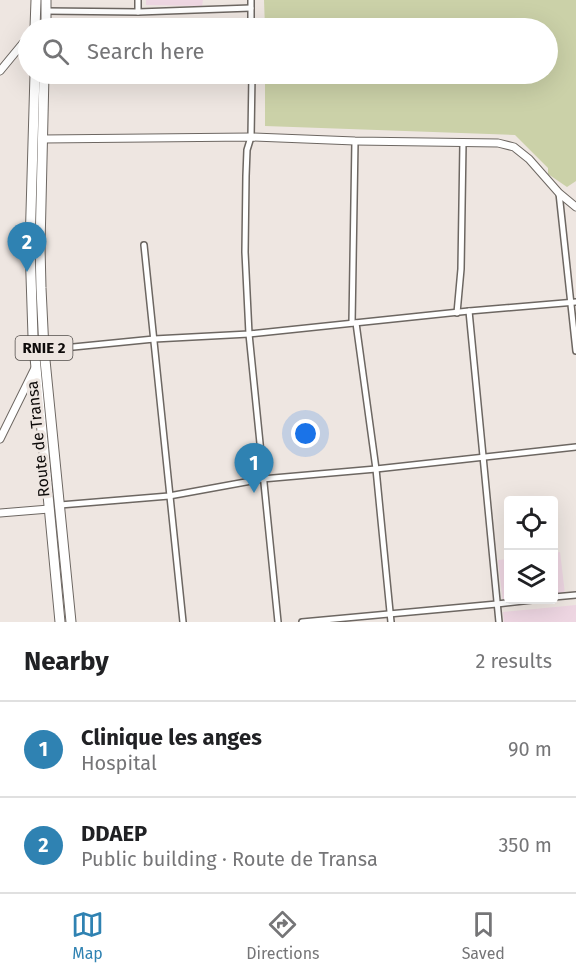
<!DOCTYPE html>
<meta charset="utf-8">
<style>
body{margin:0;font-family:"Fira Sans",sans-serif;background:#f2f2f2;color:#202124}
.controls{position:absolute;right:18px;bottom:18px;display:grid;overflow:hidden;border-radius:6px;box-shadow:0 6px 24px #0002}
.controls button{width:54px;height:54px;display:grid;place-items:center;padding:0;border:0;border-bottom:2px solid #e0e0e0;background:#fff;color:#202124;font:30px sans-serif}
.you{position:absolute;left:306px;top:434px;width:21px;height:21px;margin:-15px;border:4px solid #fff;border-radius:50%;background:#1a73e8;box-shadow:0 0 0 9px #1a73e833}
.badge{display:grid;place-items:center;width:39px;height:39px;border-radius:50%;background:#2f82b2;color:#fff;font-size:20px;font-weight:700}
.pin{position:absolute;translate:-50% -50px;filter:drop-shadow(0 2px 3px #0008)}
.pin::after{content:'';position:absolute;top:32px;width:21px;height:18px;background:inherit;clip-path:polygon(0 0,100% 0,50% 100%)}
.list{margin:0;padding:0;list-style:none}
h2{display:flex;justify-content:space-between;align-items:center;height:78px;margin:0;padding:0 24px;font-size:26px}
h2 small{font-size:20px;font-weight:400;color:#757577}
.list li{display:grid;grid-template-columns:39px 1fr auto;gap:18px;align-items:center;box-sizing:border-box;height:96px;padding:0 24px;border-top:2px solid #e0e0e0}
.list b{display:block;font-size:22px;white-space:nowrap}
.list p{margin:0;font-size:20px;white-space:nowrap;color:#757577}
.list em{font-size:20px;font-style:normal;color:#757577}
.icon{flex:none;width:33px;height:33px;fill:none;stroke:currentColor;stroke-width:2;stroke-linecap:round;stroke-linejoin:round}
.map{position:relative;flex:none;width:576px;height:622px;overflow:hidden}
.search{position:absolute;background:#fff;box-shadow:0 6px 24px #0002;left:18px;right:18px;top:18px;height:66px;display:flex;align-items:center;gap:15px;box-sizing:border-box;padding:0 21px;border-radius:33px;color:#757577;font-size:22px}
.sheet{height:270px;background:#fff}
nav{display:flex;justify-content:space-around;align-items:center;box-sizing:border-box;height:84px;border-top:2px solid #e0e0e0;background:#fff;font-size:16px;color:#757577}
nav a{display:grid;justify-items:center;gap:3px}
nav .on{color:#2f82b2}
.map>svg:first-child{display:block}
</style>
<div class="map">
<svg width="576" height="622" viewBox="0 0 576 622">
<rect width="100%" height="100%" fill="#eee6e1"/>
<g fill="#eed6e2">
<path d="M146,0H203L202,6L146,5Z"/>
<path d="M560,552L565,594L554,596V553Z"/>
<path d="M508,559V600H526L503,602L498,560Z"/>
<path d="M576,605V622H504L503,612Z"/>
</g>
<path fill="#cbd1a8" d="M264,0H576V181L567,187L548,174V168L515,135L265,126V74H548V28H265Z"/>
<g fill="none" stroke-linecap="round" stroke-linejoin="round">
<g stroke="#6d6762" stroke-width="8">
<g id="minor">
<path d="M138,0V12"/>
<path d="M251,0V28"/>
<path d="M46,11L138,12L251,8"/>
<path d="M252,74L251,137L247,150L246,176L245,252L249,334L278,622"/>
<path d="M559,193L576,351"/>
<path d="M144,245L183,622"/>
<path d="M469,311L499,622"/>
<path d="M457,313L461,269L463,143"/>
<path d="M352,323L355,141"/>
<path d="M356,323L376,469L391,622"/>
<path d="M43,350L154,339L249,334L469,311L576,302"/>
<path d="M60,505L169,496L262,479L376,469L576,447"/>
<path d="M554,597L576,595"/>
<path d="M302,622L497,604L532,600"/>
</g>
</g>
<g stroke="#6d6762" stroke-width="9">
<g id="tertiary">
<path d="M0,71L28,37"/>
<path d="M43,139L251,137L355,141L498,143L514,147L529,159L559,193L576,207"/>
<path d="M0,439L35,368"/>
<path d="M0,513L49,509"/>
</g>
</g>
<g stroke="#6d6762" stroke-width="11">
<g id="primary">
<path d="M35,28L36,0"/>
<path d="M46,28V0"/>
<path d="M35,74L30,246L33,336L60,622"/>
<path d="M44,74L40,246L41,288L44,350L71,622"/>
</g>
</g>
<use href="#minor" stroke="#fff" stroke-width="5"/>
<use href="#tertiary" stroke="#fff" stroke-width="7"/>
<use href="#primary" stroke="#fff" stroke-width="9"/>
</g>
<g text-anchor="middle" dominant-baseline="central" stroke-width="6" stroke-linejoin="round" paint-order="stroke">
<rect fill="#eee6e1" stroke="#514d4a" stroke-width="1.5" x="15.5" y="336" width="57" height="24" rx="4.5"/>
<g font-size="15" font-weight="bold" fill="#0e0b0a">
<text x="44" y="348">RNIE 2</text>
</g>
<g font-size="16" fill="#0e0b0a" stroke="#eee6e1">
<text transform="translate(38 439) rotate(-96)">Route de Transa</text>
</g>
</g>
</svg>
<div class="controls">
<button><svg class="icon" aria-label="locate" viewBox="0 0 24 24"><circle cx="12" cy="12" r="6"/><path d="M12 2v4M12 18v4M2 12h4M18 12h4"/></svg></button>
<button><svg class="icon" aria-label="layers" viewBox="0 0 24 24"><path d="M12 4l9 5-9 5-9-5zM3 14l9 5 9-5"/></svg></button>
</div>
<div class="you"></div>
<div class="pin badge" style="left:254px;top:493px">1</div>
<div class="pin badge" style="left:27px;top:272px">2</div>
<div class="search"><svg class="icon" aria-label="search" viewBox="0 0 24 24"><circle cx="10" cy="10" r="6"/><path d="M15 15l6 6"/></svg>Search here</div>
</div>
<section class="sheet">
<h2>Nearby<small>2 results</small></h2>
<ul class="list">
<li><span class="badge">1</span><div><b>Clinique les anges</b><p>Hospital</p></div><em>90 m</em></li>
<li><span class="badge">2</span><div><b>DDAEP</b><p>Public building · Route de Transa</p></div><em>350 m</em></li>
</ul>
</section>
<nav>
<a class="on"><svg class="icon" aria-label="map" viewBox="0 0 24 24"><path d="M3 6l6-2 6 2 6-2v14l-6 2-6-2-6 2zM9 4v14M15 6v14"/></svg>Map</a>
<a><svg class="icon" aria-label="directions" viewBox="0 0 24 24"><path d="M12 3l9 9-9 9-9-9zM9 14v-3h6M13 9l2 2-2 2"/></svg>Directions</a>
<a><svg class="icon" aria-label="saved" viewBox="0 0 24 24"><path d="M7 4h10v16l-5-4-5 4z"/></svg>Saved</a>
</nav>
